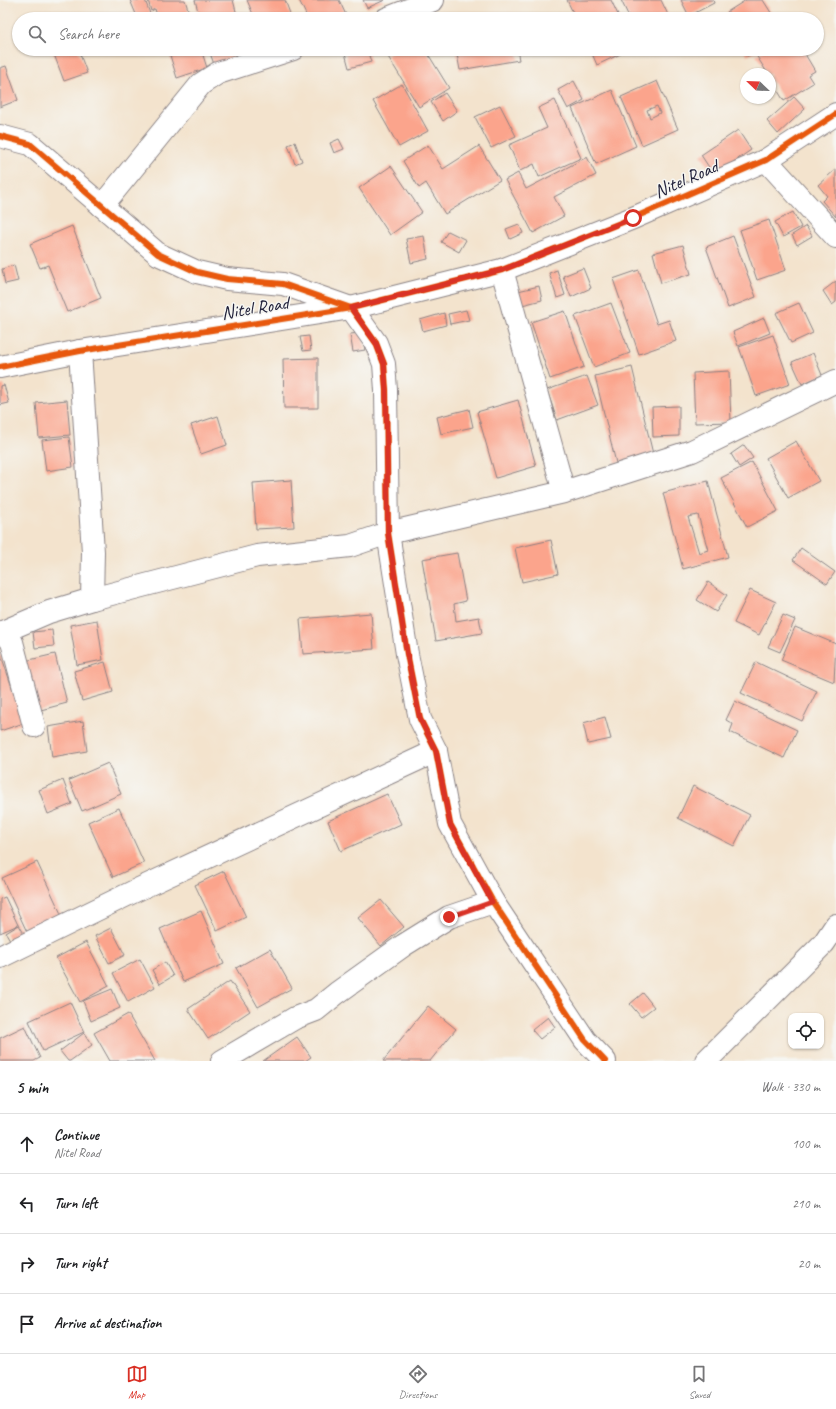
<!DOCTYPE html>
<meta charset="utf-8">
<style>
body{margin:0;font-family:Caveat,sans-serif;background:#f2f2f2;color:#202124}
.controls{position:absolute;right:12px;bottom:12px;display:grid;overflow:hidden;border-radius:8px;box-shadow:0 1px 3px #0004}
.controls button{width:36px;height:36px;display:grid;place-items:center;padding:0;border:0;border-bottom:1px solid #e0e0e0;background:#fff;color:#202124;font:20px sans-serif}
.compass{position:absolute;left:740px;top:68px;width:36px;height:36px;border-radius:50%;background:#fff;box-shadow:0 1px 3px #0004;rotate:293deg}
.stop{position:absolute;width:12px;height:12px;margin:-9px;border:3px solid #d93025;border-radius:50%;background:#fff}
.stop.end{background:#d93025;border-color:#fff;box-shadow:0 1px 4px #0008}
.list{margin:0;padding:0;list-style:none}
h2{display:flex;justify-content:space-between;align-items:center;height:52px;margin:0;padding:0 16px;font-size:17px}
h2 small{font-size:13px;font-weight:400;color:#757577}
.list li{display:grid;grid-template-columns:26px 1fr auto;gap:12px;align-items:center;box-sizing:border-box;height:60px;padding:0 16px;border-top:1px solid #e0e0e0}
.list b{display:block;font-size:15px;white-space:nowrap}
.list p{margin:0;font-size:13px;white-space:nowrap;color:#757577}
.list em{font-size:13px;font-style:normal;color:#757577}
.icon{flex:none;width:22px;height:22px;fill:none;stroke:currentColor;stroke-width:2;stroke-linecap:round;stroke-linejoin:round}
.map{position:relative;flex:none;width:836px;height:1061px;overflow:hidden}
.search{position:absolute;background:#fff;box-shadow:0 1px 3px #0004;left:12px;right:12px;top:12px;height:44px;display:flex;align-items:center;gap:10px;box-sizing:border-box;padding:0 14px;border-radius:22px;color:#757577;font-size:15px}
.sheet{height:292px;background:#fff}
nav{display:flex;justify-content:space-around;align-items:center;box-sizing:border-box;height:56px;border-top:1px solid #e0e0e0;background:#fff;font-size:11px;color:#757577}
nav a{display:grid;justify-items:center;gap:2px}
nav .on{color:#d93025}
.map>svg:first-child{display:block}
</style>
<div class="map">
<svg width="836" height="1061" viewBox="0 0 836 1061">
<rect width="100%" height="100%" fill="#f6f6f2"/>
<filter id="ink" filterUnits="userSpaceOnUse"><feTurbulence type="fractalNoise" baseFrequency=".025" numOctaves="2"/><feDisplacementMap in="SourceGraphic" scale="8" xChannelSelector="R" yChannelSelector="G"/><feConvolveMatrix kernelMatrix="1 2 1 2 8 2 1 2 1" color-interpolation-filters="sRGB"/></filter>
<filter id="wash" filterUnits="userSpaceOnUse"><feTurbulence type="fractalNoise" baseFrequency=".012" numOctaves="4" result="noise"/><feDisplacementMap in="SourceGraphic" scale="16" xChannelSelector="R" yChannelSelector="G"/><feGaussianBlur stdDeviation="0.9" result="paint"/><feColorMatrix in="noise" values="0 0 0 0 0 0 0 0 0 0 0 0 0 0 0 0 0 1.4 0 .05"/><feComposite in="paint" operator="in"/></filter>
<g filter="url(#wash)">
<rect width="100%" height="100%" fill="#f3e3cd"/>
<g id="blocks">
<g fill="#fba48c" fill-rule="evenodd">
<path d="M130,0H145L152,19H138Z"/>
<path d="M148,0H185L191,19H158L155,9L151,11Z"/>
<path d="M195,0H233L238,19H200Z"/>
<path d="M247,0H285L292,19H255Z"/>
<path d="M299,0H339L346,15L336,19H308Z"/>
<path d="M363,0H385L367,8Z"/>
<path d="M567,0H611L620,19H576Z"/>
<path d="M621,0H661L670,19H630Z"/>
<path d="M681,0H713L714,3L689,16Z"/>
<path d="M746,0H763L775,19H731L727,12Z"/>
<path d="M52,49H78L87,73L64,81Z"/>
<path d="M168,49H201L207,68L177,78Z"/>
<path d="M222,49H230L234,61L215,67L210,53Z"/>
<path d="M358,49H367L371,62L349,68L345,53Z"/>
<path d="M397,49H425L449,88L419,107L387,55Z"/>
<path d="M456,49H517L519,60L460,70Z"/>
<path d="M590,49H631L597,65Z"/>
<path d="M743,49H761L747,56Z"/>
<path d="M766,49H792L794,52L802,49L815,71L808,75L813,83L784,101L770,78V74H768L756,55Z"/>
<path d="M6,66L18,100L0,107V68Z"/>
<path d="M574,81L584,100L568,109L558,90Z"/>
<path d="M657,81L678,129L642,145L621,97ZM657,106L660,113L650,118L647,110Z"/>
<path d="M402,84L428,131L399,147L373,101Z"/>
<path d="M612,90L636,146L596,164L572,108Z"/>
<path d="M445,93L457,111L443,121L431,102Z"/>
<path d="M794,97L805,109L778,134L767,121Z"/>
<path d="M555,100L581,158L539,177L534,164L520,171L509,145L547,128L538,108Z"/>
<path d="M500,105L516,136L491,148L475,117Z"/>
<path d="M738,130L751,150L714,175L701,155Z"/>
<path d="M339,139L344,149L334,153L330,143Z"/>
<path d="M295,142L302,161L295,164L288,145Z"/>
<path d="M428,145L443,169L479,146L500,180L445,214L426,183L419,188L403,161Z"/>
<path d="M587,157L596,175L554,197L564,216L533,233L505,180L518,173L526,189Z"/>
<path d="M391,166L422,212L390,235L359,188Z"/>
<path d="M836,169V217L822,201L827,196L818,185Z"/>
<path d="M793,212L801,227L783,237L775,222Z"/>
<path d="M769,220L786,270L757,280L740,230Z"/>
<path d="M519,224L523,233L510,239L506,229Z"/>
<path d="M72,226L101,298L67,312L48,265L40,268L30,244Z"/>
<path d="M806,226L812,236L797,245L792,235Z"/>
<path d="M448,231L466,240L459,252L441,242Z"/>
<path d="M424,236L428,259L411,263L406,239Z"/>
<path d="M733,236L756,297L728,308L706,247Z"/>
<path d="M683,245L691,274L661,283L653,253Z"/>
<path d="M14,265L18,281L5,284L2,269Z"/>
<path d="M583,268L591,288L571,297L563,276Z"/>
<path d="M557,270L565,295L557,298L549,273Z"/>
<path d="M639,270L657,324L669,320L676,341L639,354L613,279Z"/>
<path d="M836,281V302L832,305L823,291Z"/>
<path d="M539,286L542,300L522,305L518,291Z"/>
<path d="M611,303L630,353L594,367L575,316Z"/>
<path d="M799,303L813,333L791,343L776,313Z"/>
<path d="M466,310L469,320L450,324L448,314Z"/>
<path d="M565,311L584,367L550,379L531,322Z"/>
<path d="M444,313L446,325L423,331L420,320Z"/>
<path d="M764,318L770,333L738,346L733,332Z"/>
<path d="M362,333L365,350L353,352L350,334Z"/>
<path d="M773,335L790,384L756,396L739,347Z"/>
<path d="M309,336L311,350L303,351L300,337Z"/>
<path d="M813,353L822,375L802,384L792,362Z"/>
<path d="M318,358V408H284L283,359Z"/>
<path d="M632,367L653,454L616,463L595,376Z"/>
<path d="M729,371L731,422L695,423L693,373Z"/>
<path d="M587,376L598,405L557,420L547,390Z"/>
<path d="M4,385L9,403L0,405V386Z"/>
<path d="M67,400L70,435L39,438L36,403Z"/>
<path d="M518,400L536,466L496,478L477,412Z"/>
<path d="M679,406V436L653,437L652,407Z"/>
<path d="M469,409L473,427L441,434L437,417Z"/>
<path d="M218,416L227,445L201,454L191,425Z"/>
<path d="M69,437L73,467L46,471L42,440Z"/>
<path d="M796,441L819,481L788,498L766,458Z"/>
<path d="M744,445L753,458L739,467L731,454Z"/>
<path d="M752,462L778,511L747,527L721,478Z"/>
<path d="M291,480L294,527L256,529L253,483Z"/>
<path d="M708,481L728,557L683,569L663,493ZM698,515L708,550L699,553L688,517Z"/>
<path d="M551,540L558,574L522,582L515,548Z"/>
<path d="M801,548L835,572L827,584L793,560Z"/>
<path d="M457,553L466,601L454,604L456,621L479,617L482,633L436,641L422,559Z"/>
<path d="M708,582L727,595L716,612L697,600Z"/>
<path d="M750,590L776,602L759,635L734,623Z"/>
<path d="M371,613L374,649L303,654L300,619Z"/>
<path d="M783,615L795,620L780,652L768,647Z"/>
<path d="M97,620L103,660L77,665L70,625Z"/>
<path d="M795,627L836,644L834,682L781,660Z"/>
<path d="M52,630L54,646L35,648L33,632Z"/>
<path d="M0,652L24,723L0,731Z"/>
<path d="M55,654L67,703L37,711L25,661Z"/>
<path d="M105,662L113,692L82,701L74,671Z"/>
<path d="M756,662L817,691L802,721L741,693Z"/>
<path d="M735,701L797,730L784,758L730,732L733,724L726,720Z"/>
<path d="M605,717L611,739L588,744L583,723Z"/>
<path d="M83,721L87,751L52,757L48,727Z"/>
<path d="M108,763L121,794L82,811L69,780Z"/>
<path d="M63,780L72,804L48,814L39,790Z"/>
<path d="M693,786L750,815L734,846L678,818Z"/>
<path d="M387,794L401,824L341,851L328,821Z"/>
<path d="M119,808L144,863L113,877L88,822Z"/>
<path d="M37,862L62,916L27,932L2,878Z"/>
<path d="M224,871L246,917L217,931L195,885Z"/>
<path d="M5,897L18,925L0,933V899Z"/>
<path d="M381,900L404,927L381,946L358,918Z"/>
<path d="M201,911L224,964L183,982L160,929Z"/>
<path d="M19,925L26,937L13,945L6,933Z"/>
<path d="M111,928L125,955L109,963L95,936Z"/>
<path d="M86,942L109,986L80,1002L56,958Z"/>
<path d="M270,949L292,988L258,1007L236,968Z"/>
<path d="M140,959L155,987L128,1002L113,973Z"/>
<path d="M165,962L173,976L160,984L152,970Z"/>
<path d="M230,981L250,1011L208,1039L188,1009Z"/>
<path d="M112,989L120,1008L91,1021L83,1001Z"/>
<path d="M643,993L654,1007L641,1017L630,1004Z"/>
<path d="M70,1002L84,1032L43,1051L29,1021Z"/>
<path d="M428,1006L456,1029L430,1061H383Z"/>
<path d="M128,1014L155,1061H110L94,1033Z"/>
<path d="M548,1017L555,1027L540,1039L532,1030Z"/>
<path d="M25,1026L40,1058L34,1061H0V1038Z"/>
<path d="M84,1033L92,1045L70,1061H68L60,1051Z"/>
<path d="M297,1037L311,1057L305,1061H263Z"/>
</g>
</g>
</g>
<g filter="url(#ink)">
<use href="#blocks" fill-opacity="0" stroke="#8a8284" stroke-width="1"/>
<g fill="none" stroke-linecap="round" stroke-linejoin="round">
<g stroke="#8a8284" stroke-width="24">
<g id="minor">
<path d="M386,19L433,0"/>
<path d="M0,136L30,144L158,254L197,272L227,279L283,284L351,308L376,343L384,364L386,390L388,533L407,654L420,719L436,751L450,824L493,902L585,1040L605,1061"/>
<path d="M766,160L836,237"/>
<path d="M102,206L201,84L218,73L293,49"/>
<path d="M502,270L564,492"/>
<path d="M0,367L80,351L351,308L502,270L633,218L766,160L836,114"/>
<path d="M92,599L257,556L350,546L388,533L564,492L692,451L836,381"/>
<path d="M4,632L12,642L34,726"/>
<path d="M0,633L49,612L92,599L93,552L80,351"/>
<path d="M0,957L139,889L436,751"/>
<path d="M222,1061L295,1018L316,1010L337,993L404,945L449,917L493,902"/>
<path d="M706,1061L824,943L836,925"/>
</g>
</g>
<use href="#minor" stroke="#fff" stroke-width="22"/>
<g stroke="#f6f6f2" stroke-width="8">
<g id="cycleway">
<path d="M0,136L30,144L158,254L197,272L227,279L283,284L351,308L376,343L384,364L386,390L388,533L407,654L420,719L436,751L450,824L493,902L585,1040L605,1061"/>
<path d="M0,367L80,351L351,308L502,270L633,218L766,160L836,114"/>
</g>
</g>
<use href="#cycleway" stroke="#e8590c" stroke-width="6"/>
</g>
</g>
<g fill="none" stroke-linecap="round" stroke-linejoin="round" filter="url(#ink)">
<path stroke="#d93025" stroke-width="5" d="M449,917L492,902L450,824L436,751L420,719L407,654L388,533L386,390L384,364L376,343L351,308L502,270L633,218"/>
</g>
<g text-anchor="middle" dominant-baseline="central" stroke-width="3" stroke-linejoin="round" paint-order="stroke">
<g font-size="19" fill="#22223b" stroke="#f6f6f2">
<text transform="translate(686 179) rotate(-24)">Nitel Road</text>
<text transform="translate(255 308) rotate(-9)">Nitel Road</text>
</g>
</g>
</svg>
<div class="controls">
<button><svg class="icon" aria-label="locate" viewBox="0 0 24 24"><circle cx="12" cy="12" r="6"/><path d="M12 2v4M12 18v4M2 12h4M18 12h4"/></svg></button>
</div>
<svg class="compass" viewBox="-18 -18 36 36"><path d="M0-13l5 13h-10z" fill="#e53935"/><path d="M0 13l5-13h-10z" fill="#757577"/></svg>
<div class="stop" style="left:633px;top:218px"></div>
<div class="stop end" style="left:449px;top:917px"></div>
<div class="search"><svg class="icon" aria-label="search" viewBox="0 0 24 24"><circle cx="10" cy="10" r="6"/><path d="M15 15l6 6"/></svg>Search here</div>
</div>
<section class="sheet">
<h2>5 min<small>Walk · 330 m</small></h2>
<ul class="list">
<li><svg class="icon" aria-label="ahead" viewBox="0 0 24 24"><path d="M12 20V5M6 11l6-6 6 6"/></svg><div><b>Continue</b><p>Nitel Road</p></div><em>100 m</em></li>
<li><svg class="icon" aria-label="left" viewBox="0 0 24 24"><path d="M17 20v-9H6M10 6l-5 5 5 5"/></svg><div><b>Turn left</b></div><em>210 m</em></li>
<li><svg class="icon" aria-label="right" viewBox="0 0 24 24"><path d="M7 20v-9h11M14 6l5 5-5 5"/></svg><div><b>Turn right</b></div><em>20 m</em></li>
<li><svg class="icon" aria-label="arrive" viewBox="0 0 24 24"><path d="M6 21V4h12l-3 4 3 4H6"/></svg><div><b>Arrive at destination</b></div></li>
</ul>
</section>
<nav>
<a class="on"><svg class="icon" aria-label="map" viewBox="0 0 24 24"><path d="M3 6l6-2 6 2 6-2v14l-6 2-6-2-6 2zM9 4v14M15 6v14"/></svg>Map</a>
<a><svg class="icon" aria-label="directions" viewBox="0 0 24 24"><path d="M12 3l9 9-9 9-9-9zM9 14v-3h6M13 9l2 2-2 2"/></svg>Directions</a>
<a><svg class="icon" aria-label="saved" viewBox="0 0 24 24"><path d="M7 4h10v16l-5-4-5 4z"/></svg>Saved</a>
</nav>
